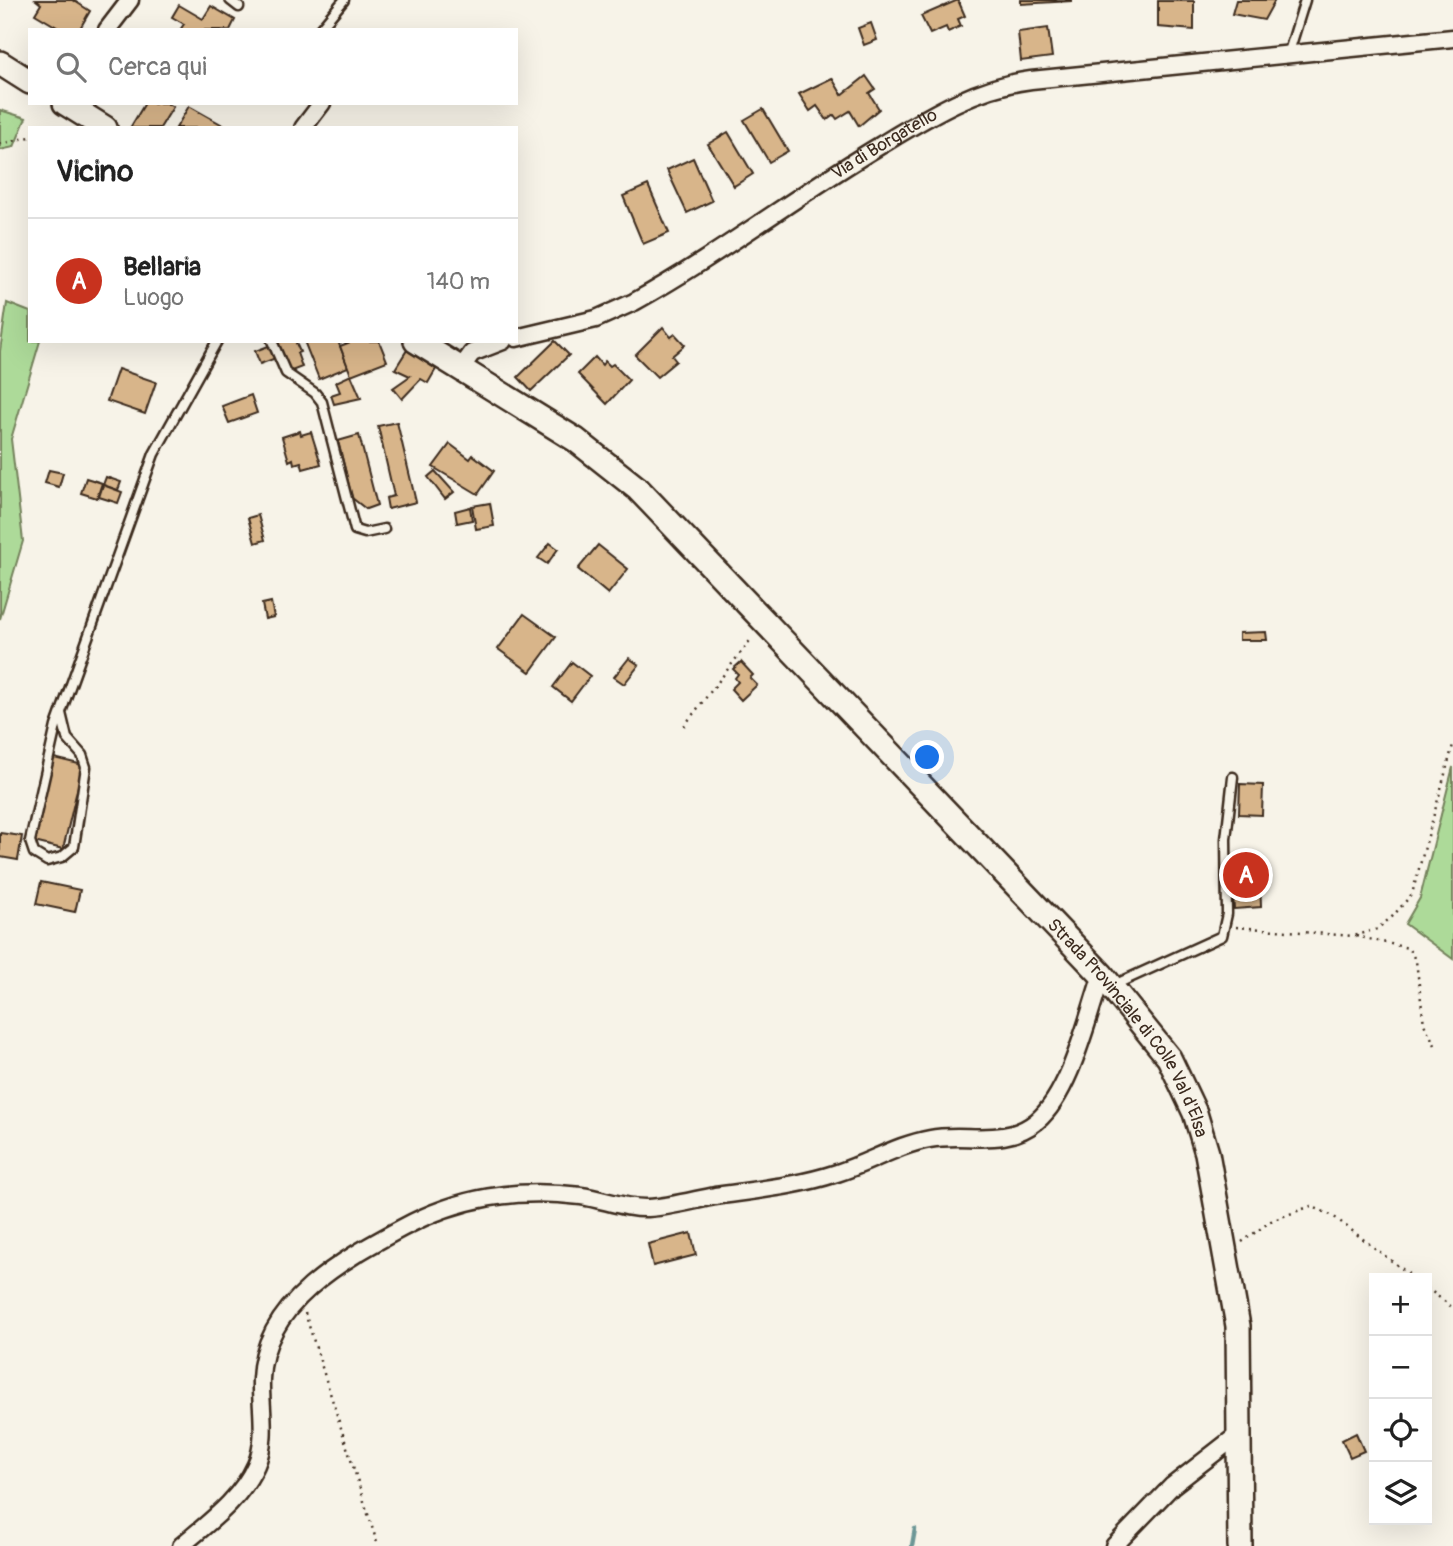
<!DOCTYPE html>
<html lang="it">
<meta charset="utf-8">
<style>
body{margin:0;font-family:Pangolin,sans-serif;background:#f6f6f6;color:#222}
.controls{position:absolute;right:21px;bottom:21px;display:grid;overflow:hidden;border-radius:0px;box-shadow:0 7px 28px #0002}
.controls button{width:63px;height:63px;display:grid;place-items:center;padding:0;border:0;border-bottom:2px solid #e0e0e0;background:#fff;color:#222;font:35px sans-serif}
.you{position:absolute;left:928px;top:758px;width:24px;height:24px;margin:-18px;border:5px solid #fff;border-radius:50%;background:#1a73e8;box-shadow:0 0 0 10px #1a73e833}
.badge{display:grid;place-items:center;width:46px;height:46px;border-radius:50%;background:#c8321e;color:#fff;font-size:23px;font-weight:700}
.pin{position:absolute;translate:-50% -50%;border:4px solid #fff;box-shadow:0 2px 7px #0006}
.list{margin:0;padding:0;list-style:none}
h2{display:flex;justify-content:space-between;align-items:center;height:91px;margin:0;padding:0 28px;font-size:30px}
h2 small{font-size:23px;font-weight:400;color:#767676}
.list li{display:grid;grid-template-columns:46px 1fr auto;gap:21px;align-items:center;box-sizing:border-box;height:126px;padding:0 28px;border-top:2px solid #e0e0e0}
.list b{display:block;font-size:26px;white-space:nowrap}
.list p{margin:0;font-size:23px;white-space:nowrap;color:#767676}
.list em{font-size:23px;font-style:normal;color:#767676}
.icon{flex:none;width:38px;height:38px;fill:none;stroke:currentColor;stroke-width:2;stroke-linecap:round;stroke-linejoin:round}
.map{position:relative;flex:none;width:1453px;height:1546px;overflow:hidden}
.search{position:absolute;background:#fff;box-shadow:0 7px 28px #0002;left:28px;top:28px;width:490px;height:77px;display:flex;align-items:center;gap:18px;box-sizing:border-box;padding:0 24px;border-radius:0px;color:#767676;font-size:26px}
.panel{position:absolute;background:#fff;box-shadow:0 7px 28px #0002;left:28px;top:126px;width:490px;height:217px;border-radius:0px}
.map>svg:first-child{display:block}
</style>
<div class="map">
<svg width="1453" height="1546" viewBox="0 0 1453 1546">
<rect width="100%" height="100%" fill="#f7f3e8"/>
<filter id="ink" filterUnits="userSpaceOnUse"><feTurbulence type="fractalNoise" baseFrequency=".0143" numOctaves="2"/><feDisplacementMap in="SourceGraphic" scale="14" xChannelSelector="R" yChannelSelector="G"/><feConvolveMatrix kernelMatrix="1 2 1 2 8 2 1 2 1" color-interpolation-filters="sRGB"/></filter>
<g filter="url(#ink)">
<g fill="#adda99" stroke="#74825c" stroke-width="2">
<path d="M0,110L26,118L14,147L0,150Z"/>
<path d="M7,303L30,312V341H40L11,439L23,541L0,619V351Z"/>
<path d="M1453,767V959L1405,924L1420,898Z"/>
</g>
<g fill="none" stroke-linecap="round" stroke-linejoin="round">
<path stroke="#6d9796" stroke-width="4.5" d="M912,1546L915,1529"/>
</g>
<g fill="#d8b58a" stroke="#3b2a1e" stroke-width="2">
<path d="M73,0L90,11L79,30H62L35,14L41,4L36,0Z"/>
<path d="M958,0L965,16L958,19L961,26L948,32L946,27L930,34L921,16Z"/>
<path d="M1021,0H1071V1L1021,4Z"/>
<path d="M1236,0H1275L1264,20L1232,14Z"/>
<path d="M1158,1H1194V30L1158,27Z"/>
<path d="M179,5L203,19L211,6L235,20L230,30H180L184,24L172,17Z"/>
<path d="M871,23L877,40L864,45L858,28Z"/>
<path d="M1048,28L1052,57L1021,61L1018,32Z"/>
<path d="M866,76L875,89L869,93L879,109L859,126L850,111L837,119L834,115L827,120L817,106L810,111L799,94L832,78L842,95Z"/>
<path d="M145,103H166L173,107L160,128H130Z"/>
<path d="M189,106L228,128H176Z"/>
<path d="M763,109L788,151L769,162L744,120Z"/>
<path d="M728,132L753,174L734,186L708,144Z"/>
<path d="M693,158L712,201L687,213L667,170Z"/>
<path d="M648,185L669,233L643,244L623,196Z"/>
<path d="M663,327L671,337L675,334L685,345L672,356L676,361L657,377L635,355Z"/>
<path d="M277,341H300L296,343L300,352L297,353L302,367L289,372Z"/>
<path d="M304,341H338L348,367L319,379Z"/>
<path d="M353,341H379L387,361L351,375L340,346Z"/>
<path d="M555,341L569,355L531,391L518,377Z"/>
<path d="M271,345L276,358L260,364L255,351Z"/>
<path d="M407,350L436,369L428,383L421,379L402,399L393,388L410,376L395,369Z"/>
<path d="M595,357L602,365L605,361L610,366L613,364L629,380L607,404L578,374Z"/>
<path d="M118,369L156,382L145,414L107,401Z"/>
<path d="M351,375L361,398L334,404L331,395L340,392L336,382Z"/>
<path d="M251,395L257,413L229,423L222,406Z"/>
<path d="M397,422L416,502L388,509L386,498L394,496L378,426Z"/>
<path d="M300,431L301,435L311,432L321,464L303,469L301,462L294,464L293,459L289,461L282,437Z"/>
<path d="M359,435L377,505L366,509L352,498L338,441Z"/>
<path d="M450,444L470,459L473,455L494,471L478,494L433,467Z"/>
<path d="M49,470L63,473L59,487L45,483Z"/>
<path d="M435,471L454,492L445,499L428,477Z"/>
<path d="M106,477L121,482L118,490L103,485Z"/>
<path d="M86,478L102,483L97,498L81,493Z"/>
<path d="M103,485L122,492L118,503L99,497Z"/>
<path d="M490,503L494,526L476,529L472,506Z"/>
<path d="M470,507L472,520L457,523L455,511Z"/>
<path d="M258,515L265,540L255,543L248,518Z"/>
<path d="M550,543L558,549L547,564L538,558Z"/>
<path d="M598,545L628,569L608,594L578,569Z"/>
<path d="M271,602L274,617L265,619L262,604Z"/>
<path d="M524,614L556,637L530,672L498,649Z"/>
<path d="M1266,632L1267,640H1239V633Z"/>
<path d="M629,658L639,665L624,684L614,677Z"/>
<path d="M572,662L590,676L571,701L553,687Z"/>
<path d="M741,662L753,675L750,678L757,685L741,700L731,689L738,682L735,678L738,674L733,669Z"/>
<path d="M54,758L83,765L63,849L34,842Z"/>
<path d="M1240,784L1263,785L1262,815L1239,814Z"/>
<path d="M0,833L22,836L18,860L0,857Z"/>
<path d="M1259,855L1261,907L1234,909L1230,857Z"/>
<path d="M41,882L80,890L75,912L36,904Z"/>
<path d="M691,1233L696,1255L653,1266L648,1244Z"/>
<path d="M1356,1433L1364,1451L1350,1457L1342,1440Z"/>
</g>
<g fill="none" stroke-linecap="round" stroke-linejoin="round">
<g stroke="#3b2a1e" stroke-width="13">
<g id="service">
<path d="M230,0L239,7"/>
<path d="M319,30L344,0"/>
<path d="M1288,55L1305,0"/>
<path d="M272,341L286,373L315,393L322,402L355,530L365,533L384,529"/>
<path d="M61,713L67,738L82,755L86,767L74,847L62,857L47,861L34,853L30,841L56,726L154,454L217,341"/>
<path d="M1114,985L1222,936L1227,914L1226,839L1233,777"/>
</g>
</g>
<g stroke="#3b2a1e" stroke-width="21">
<g id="minor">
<path d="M107,30L130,0"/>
<path d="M303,128L322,103"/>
<path id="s1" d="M516,338L596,319L634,302C719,255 797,195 881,145C929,116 975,87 1031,80L1453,38"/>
<path d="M461,368L472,353L503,341"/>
<path d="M181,1546C209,1522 241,1499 256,1465C268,1438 260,1407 261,1379C263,1303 344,1259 402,1228C459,1197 516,1188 581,1196C603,1199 626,1209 648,1208C670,1207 694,1200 715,1196C756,1190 798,1186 837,1173C869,1163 897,1145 930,1139C966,1132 1005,1148 1037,1121C1071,1092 1087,1018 1102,975"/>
<path d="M1114,1546L1172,1486L1240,1433"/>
</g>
</g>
<g stroke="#3b2a1e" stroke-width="28">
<g id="secondary">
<path d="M0,63L30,82"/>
<path d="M65,103L105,128"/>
<path id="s2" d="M416,341L576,440L638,489L1102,975L1169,1058L1195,1113L1207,1153L1238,1326L1240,1546"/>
</g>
</g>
<g stroke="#3b2a1e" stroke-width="2.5" stroke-dasharray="2 5" stroke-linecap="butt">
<path d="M0,144L30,137"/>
<path d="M684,726L752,638"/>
<path d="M1236,927L1353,936L1377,929L1393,916L1412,894L1453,745"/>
<path d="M1356,936L1408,948L1416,961L1424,1024L1435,1045"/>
<path d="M1242,1242L1271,1221L1311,1206L1333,1216L1414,1278"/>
<path d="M1427,1288L1453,1308"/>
<path d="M305,1313L378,1546"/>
</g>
<use href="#service" stroke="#f7f3e8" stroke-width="8"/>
<use href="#minor" stroke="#f7f3e8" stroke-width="16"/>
<use href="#secondary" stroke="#f7f3e8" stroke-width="23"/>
</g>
</g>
<g text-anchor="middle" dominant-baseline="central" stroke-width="5" stroke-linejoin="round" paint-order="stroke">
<g font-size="18" fill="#3b2a1e" stroke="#f7f3e8">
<text stroke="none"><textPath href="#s1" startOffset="420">Via di Borgatello</textPath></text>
<text stroke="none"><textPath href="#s2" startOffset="998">Strada Provinciale di Colle Val d'Elsa</textPath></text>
</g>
</g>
</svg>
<div class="controls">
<button>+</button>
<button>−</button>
<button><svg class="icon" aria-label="locate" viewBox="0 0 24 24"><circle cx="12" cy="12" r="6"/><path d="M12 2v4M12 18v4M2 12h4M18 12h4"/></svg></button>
<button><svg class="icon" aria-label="layers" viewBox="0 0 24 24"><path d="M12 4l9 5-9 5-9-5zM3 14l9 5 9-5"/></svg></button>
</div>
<div class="you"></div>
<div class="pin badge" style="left:1246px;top:875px">A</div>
<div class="search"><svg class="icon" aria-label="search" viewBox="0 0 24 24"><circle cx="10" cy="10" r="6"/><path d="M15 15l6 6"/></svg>Cerca qui</div>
<section class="panel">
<h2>Vicino<small></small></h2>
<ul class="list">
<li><span class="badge">A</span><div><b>Bellaria</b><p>Luogo</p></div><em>140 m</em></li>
</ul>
</section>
</div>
